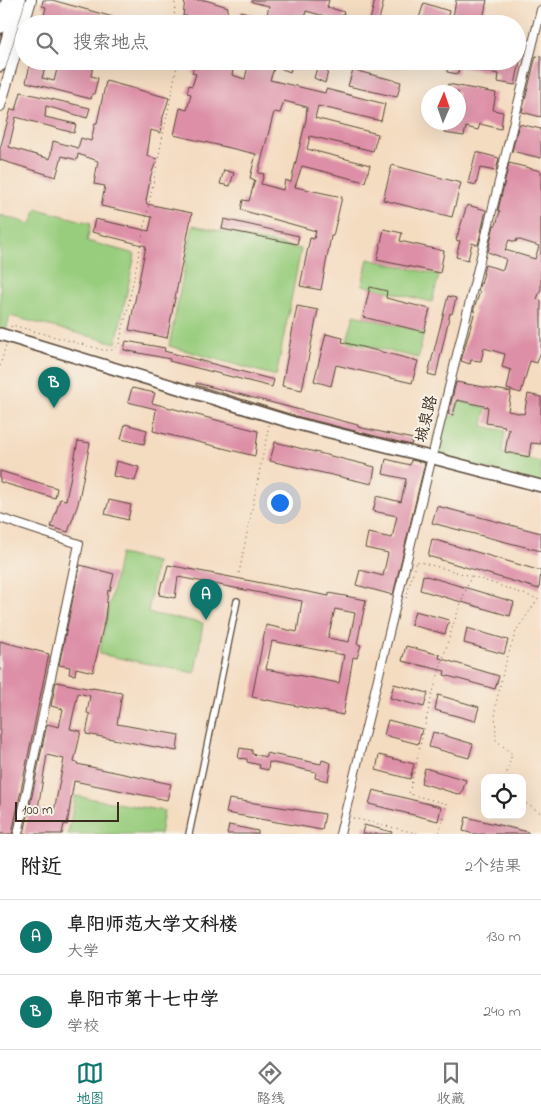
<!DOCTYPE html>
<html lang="zh">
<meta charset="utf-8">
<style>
body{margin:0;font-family:"Indie Flower","LXGW WenKai TC",sans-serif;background:#f2f2f2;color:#222}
.controls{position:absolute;right:15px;bottom:15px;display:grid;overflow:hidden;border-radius:10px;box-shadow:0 5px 20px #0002}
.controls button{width:45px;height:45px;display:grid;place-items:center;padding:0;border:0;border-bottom:1px solid #e0e0e0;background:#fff;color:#222;font:25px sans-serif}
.compass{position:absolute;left:421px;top:85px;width:45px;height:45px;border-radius:50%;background:#fff;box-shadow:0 5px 20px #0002;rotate:2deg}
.scale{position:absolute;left:15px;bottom:12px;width:104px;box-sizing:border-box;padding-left:5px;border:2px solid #3b2a1e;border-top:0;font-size:14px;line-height:18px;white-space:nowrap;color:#3b2a1e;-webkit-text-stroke:4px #f7f3e8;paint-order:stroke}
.you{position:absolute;left:279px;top:502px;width:18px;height:18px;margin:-12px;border:4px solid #fff;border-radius:50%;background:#1a73e8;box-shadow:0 0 0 8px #1a73e833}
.badge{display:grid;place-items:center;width:32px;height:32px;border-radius:50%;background:#0f766e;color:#fff;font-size:16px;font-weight:700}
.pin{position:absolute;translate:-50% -41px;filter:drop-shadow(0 1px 2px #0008)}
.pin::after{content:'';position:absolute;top:26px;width:18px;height:15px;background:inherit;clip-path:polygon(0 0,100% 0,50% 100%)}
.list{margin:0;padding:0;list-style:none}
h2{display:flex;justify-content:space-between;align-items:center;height:65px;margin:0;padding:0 20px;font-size:21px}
h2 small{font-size:16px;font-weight:400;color:#767676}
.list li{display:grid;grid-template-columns:32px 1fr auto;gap:15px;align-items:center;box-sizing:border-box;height:75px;padding:0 20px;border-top:1px solid #e0e0e0}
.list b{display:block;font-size:19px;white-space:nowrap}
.list p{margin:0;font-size:16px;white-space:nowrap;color:#767676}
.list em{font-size:16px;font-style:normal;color:#767676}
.icon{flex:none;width:28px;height:28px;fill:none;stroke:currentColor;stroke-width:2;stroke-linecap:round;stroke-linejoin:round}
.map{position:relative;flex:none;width:541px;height:834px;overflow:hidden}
.search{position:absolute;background:#fff;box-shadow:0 5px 20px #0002;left:15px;right:15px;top:15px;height:55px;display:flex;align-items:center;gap:12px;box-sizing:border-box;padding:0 18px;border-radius:28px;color:#767676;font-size:19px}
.sheet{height:215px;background:#fff}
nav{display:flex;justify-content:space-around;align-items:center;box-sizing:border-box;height:70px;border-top:1px solid #e0e0e0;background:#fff;font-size:14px;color:#767676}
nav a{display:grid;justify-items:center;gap:2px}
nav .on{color:#0f766e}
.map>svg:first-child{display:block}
</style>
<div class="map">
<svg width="541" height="834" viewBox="0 0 541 834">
<rect width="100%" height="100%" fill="#f7f3e8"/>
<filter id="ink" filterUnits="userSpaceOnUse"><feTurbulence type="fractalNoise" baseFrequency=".02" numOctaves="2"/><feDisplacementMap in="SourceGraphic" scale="10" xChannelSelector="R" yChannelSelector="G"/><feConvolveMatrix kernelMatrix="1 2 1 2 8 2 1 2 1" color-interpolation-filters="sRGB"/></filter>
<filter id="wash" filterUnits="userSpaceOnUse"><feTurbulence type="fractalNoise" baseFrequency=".0096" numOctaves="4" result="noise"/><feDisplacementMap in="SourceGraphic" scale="20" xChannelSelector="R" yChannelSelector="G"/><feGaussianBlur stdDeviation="1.12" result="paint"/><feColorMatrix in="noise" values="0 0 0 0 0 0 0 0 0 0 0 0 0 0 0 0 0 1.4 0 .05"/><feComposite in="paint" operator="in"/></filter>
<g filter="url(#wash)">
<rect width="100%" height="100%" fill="#f4dcc1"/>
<g fill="#99cd7e" stroke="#6a7c4e">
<path d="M37,209L91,223L87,241L135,254L116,343L10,316L6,330L0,328V215L31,224Z"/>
<path d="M193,225L301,249L276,376L169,346Z"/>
<path d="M368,259L439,275L432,302L362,285Z"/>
<path d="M354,315L424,332L418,358L347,341Z"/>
<path d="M459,401L486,408L483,426L505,431L502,453L541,462V483L435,455L444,415L454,417Z"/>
<path d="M120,554L156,562L148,613L203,623L195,673L99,654Z"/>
<path d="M75,796L164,811L160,834H68Z"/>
</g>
<g id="blocks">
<g fill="#dd8fa7" fill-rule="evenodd">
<path d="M43,0H52L120,19L118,24H65V22L44,15L46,7L42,6Z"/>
<path d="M185,0H205L228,7L226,20L183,16Z"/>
<path d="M252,0H329L327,7L344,12L342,18L358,22V24H329L331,18L306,11L303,24L236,23L241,11L266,19L269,6L252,2Z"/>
<path d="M375,0H384L378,24H369Z"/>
<path d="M456,0H487L482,24L453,17Z"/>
<path d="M424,3L449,11L446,24H417Z"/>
<path d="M517,36L524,38L520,59H517Z"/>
<path d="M536,56L541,57V117L522,112Z"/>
<path d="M31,61H47L42,78L54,81L59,61H94L91,76L98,78L94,94H92L91,99L26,82Z"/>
<path d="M195,61H235L232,75L245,79L249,61H293L290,72L275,66L270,80L325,93L326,89L385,104L381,121L318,106L315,118L378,134L373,151L310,136L307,149L370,165L365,182L302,166L295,187L342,197L333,236H331L321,290L300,286L310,238L314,239L316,231L241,210L243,200L249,201L255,180L250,178L256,154L174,135L180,108L187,110L191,94L187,93L189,85L192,86L196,74L192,73ZM284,101L307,107L306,120L291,182L285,180L283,190L261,184L264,174L258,173L274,112L280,113Z"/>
<path d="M319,61H352L350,71L330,64L325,83L314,78Z"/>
<path d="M450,61H520L515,85L498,82L499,74L459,67L458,74L447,72Z"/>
<path d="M353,70L401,82L397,97L348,86Z"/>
<path d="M106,81L169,98L163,117L161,133L151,130L147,156L157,159L151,175L146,201L147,204L192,213L167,338L129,330L146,246L92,232L95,219L149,231L152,217L101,206L105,186L94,184L98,161L78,154L77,160L62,156L56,177L0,160V149L11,109L16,110L21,92L90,108L87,118L46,106L45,117L76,124L74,133L16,117L9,147L50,159L53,141L78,148L81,138L91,141L95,123H97Z"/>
<path d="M448,84L496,93L493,110L503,112L501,129L480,124L478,130L466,127L464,136L444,133L446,123L458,122V92H446Z"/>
<path d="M519,124L541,129V158L512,151Z"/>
<path d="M476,152L499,158L496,171L480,168L476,185L468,183Z"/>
<path d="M509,163L541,171V289L537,299L541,300V351L537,363L530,361L521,393L507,389L511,370L502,367L505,354L484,348L481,361L471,360L470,364L461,361L475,311H473L480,292L478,291L480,283L481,284L484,273H483L485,265L503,270L506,259L488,252L494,225H496L500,211L498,210ZM517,239L539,246L535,259L505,250L509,240L516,242Z"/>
<path d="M392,165L461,183L452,217L383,200Z"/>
<path d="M224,170L234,173L230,186L220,184Z"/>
<path d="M467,205L486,210L478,245L472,243L468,260L456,257L460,241L456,240Z"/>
<path d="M224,219L299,236L297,244L222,229Z"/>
<path d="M384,229L402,233L400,241L444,251L440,273L377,260Z"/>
<path d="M370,287L387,291L386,298L430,309L424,332L363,317Z"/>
<path d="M448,296L456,298L452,314L450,313L436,376L428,374Z"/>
<path d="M297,306L318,310L302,390L282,386Z"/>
<path d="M326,334L343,338L342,342L418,361L412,383L336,365L331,386L314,381Z"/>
<path d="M126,341L165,348L164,351L274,380L272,387L169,361L170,359L124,350Z"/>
<path d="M456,382L511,392L508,411L524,414L528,394L541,397V444L531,443L529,457L505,452L509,429L504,428L505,426L486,423L488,407L457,400L453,415L448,414Z"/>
<path d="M196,383L358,425V427L413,439L411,445L296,416L196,385Z"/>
<path d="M132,388L155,393L152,403L258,431L255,456L153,431L156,409L128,402Z"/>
<path d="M125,424L147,430L144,444L121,439Z"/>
<path d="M78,441L90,443L78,504L68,532L51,527L60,499L66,500Z"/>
<path d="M275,442L375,467L372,484L270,461Z"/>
<path d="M386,459L410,465L411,460L425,463L393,595L356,585L360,570L383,576L388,553L365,548L368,533L392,538L397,516L373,511L377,496L401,502L406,479L383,474Z"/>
<path d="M116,461L139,467L135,481L113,476Z"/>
<path d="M0,471L57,488L55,498L0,482Z"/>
<path d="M109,500L131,505L128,520L105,514Z"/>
<path d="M437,506L541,533V551L432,523Z"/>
<path d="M432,539L541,571L539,589L428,556Z"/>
<path d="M80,565L114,574L110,591L108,590L105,619L93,672L76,668L75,675L69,674L70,667L59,665Z"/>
<path d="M168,565L329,596V593L366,600L357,644L361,645L357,658L353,657L343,715L252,697L266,625L297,632L302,601L178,577L175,598L159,595L162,581H164ZM335,609L355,613L349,642L328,638ZM272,641L344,655L339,683L266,669Z"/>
<path d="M423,575L514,602L510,616L420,590Z"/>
<path d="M415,611L449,620L445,634L411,625Z"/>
<path d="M467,628L508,640L504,654L464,643Z"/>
<path d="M0,641L49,654L12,834H0Z"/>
<path d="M406,646L440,655L439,658L499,676L495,689L444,675L445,671L402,661Z"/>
<path d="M56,682L92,689V688L122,693L117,724L179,735L177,751L86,734L90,714L87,713L90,696L78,693L70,729L81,731L74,762L78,763L77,764L171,784L167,800L74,781L67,825L64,824L62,834H24L47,724L59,727L63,709L51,706ZM47,755L64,759L54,812L38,808Z"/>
<path d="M394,684L428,693L424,707L390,698Z"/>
<path d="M438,695L479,707L475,721L435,710Z"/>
<path d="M388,720L422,729L418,744L384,735Z"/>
<path d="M433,732L473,744L469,758L429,747Z"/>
<path d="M240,748L252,750V754L266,757V753L321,764L322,760L331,763L328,781L315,778L316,772L269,762L268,770L259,768L260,765L247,762V759L238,758Z"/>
<path d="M379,755L414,764L410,779L376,770Z"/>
<path d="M425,768L466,780L461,795L421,783Z"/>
<path d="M373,790L441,807L438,821L369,804Z"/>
<path d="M229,799L325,814L322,830L226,813Z"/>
<path d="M466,817L528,832V834H474L463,831Z"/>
<path d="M229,825L258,831V834H227Z"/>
<path d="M364,825L392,832L391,834H362Z"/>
</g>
</g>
</g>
<g filter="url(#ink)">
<use href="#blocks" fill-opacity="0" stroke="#574536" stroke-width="1"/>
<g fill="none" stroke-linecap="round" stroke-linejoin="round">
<g stroke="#574536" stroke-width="8">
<path id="pedestrian" d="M189,834L237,601"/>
</g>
<g stroke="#574536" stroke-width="10">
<g id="minor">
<path d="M0,518L79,544L18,834"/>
<path d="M340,834L541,10"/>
</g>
</g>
<g stroke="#574536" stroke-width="12">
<g id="tertiary">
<path d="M24,24L31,0"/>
<path d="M0,106L24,24"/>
</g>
</g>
<g stroke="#574536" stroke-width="14">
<g id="secondary">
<path d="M0,334L294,423L426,456"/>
<path d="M437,459L541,486"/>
</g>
</g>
<g stroke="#574536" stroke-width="15">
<g id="primary">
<path d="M0,27L8,0"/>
<path d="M0,65L19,0"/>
</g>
</g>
<g stroke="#574536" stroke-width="1" stroke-dasharray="1 4" stroke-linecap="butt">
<path d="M174,24L175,0"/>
<path d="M11,327L12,325L103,350H112L119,344L127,312L178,61"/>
<path d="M0,366L6,345"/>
<path d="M239,573L269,425"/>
<path d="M472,576L538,599L516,631L504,668L495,708L496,740L512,754L507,772L508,778"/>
<path d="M406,598L416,561L471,576L453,625L432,695L409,794L447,804L439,834"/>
<path d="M522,801L541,813"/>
<path d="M353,818L420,834"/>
</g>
<use href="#pedestrian" stroke="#fff" stroke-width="5.5"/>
<use href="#minor" stroke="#fff" stroke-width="8"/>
<use href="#tertiary" stroke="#fff" stroke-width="10"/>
<use href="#secondary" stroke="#fff" stroke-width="11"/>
<use href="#primary" stroke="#fff" stroke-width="12"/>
</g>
</g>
<g text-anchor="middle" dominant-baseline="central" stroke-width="4" stroke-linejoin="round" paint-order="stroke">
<g font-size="16" fill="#3b2a1e" stroke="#f7f3e8">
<text transform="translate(427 419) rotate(-76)">城泉路</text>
</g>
</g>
</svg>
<div class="controls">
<button><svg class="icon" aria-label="locate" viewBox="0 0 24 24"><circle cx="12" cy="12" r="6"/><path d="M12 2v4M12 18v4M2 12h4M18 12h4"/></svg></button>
</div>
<svg class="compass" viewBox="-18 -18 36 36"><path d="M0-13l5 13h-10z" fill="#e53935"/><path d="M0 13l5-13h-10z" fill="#767676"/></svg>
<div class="scale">100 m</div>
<div class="you"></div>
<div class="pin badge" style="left:206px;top:620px">A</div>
<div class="pin badge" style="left:54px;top:408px">B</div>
<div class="search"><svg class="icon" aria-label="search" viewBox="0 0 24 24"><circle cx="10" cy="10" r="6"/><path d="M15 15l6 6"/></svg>搜索地点</div>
</div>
<section class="sheet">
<h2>附近<small>2个结果</small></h2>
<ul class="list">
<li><span class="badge">A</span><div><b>阜阳师范大学文科楼</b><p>大学</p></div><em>130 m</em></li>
<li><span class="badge">B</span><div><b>阜阳市第十七中学</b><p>学校</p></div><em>240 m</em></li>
</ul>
</section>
<nav>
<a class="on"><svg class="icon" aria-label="map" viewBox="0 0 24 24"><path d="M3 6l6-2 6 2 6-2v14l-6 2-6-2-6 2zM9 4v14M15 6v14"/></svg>地图</a>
<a><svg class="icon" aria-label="directions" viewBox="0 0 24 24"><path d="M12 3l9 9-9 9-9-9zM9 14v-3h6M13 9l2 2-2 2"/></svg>路线</a>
<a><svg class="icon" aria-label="saved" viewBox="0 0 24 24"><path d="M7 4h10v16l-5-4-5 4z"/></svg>收藏</a>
</nav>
